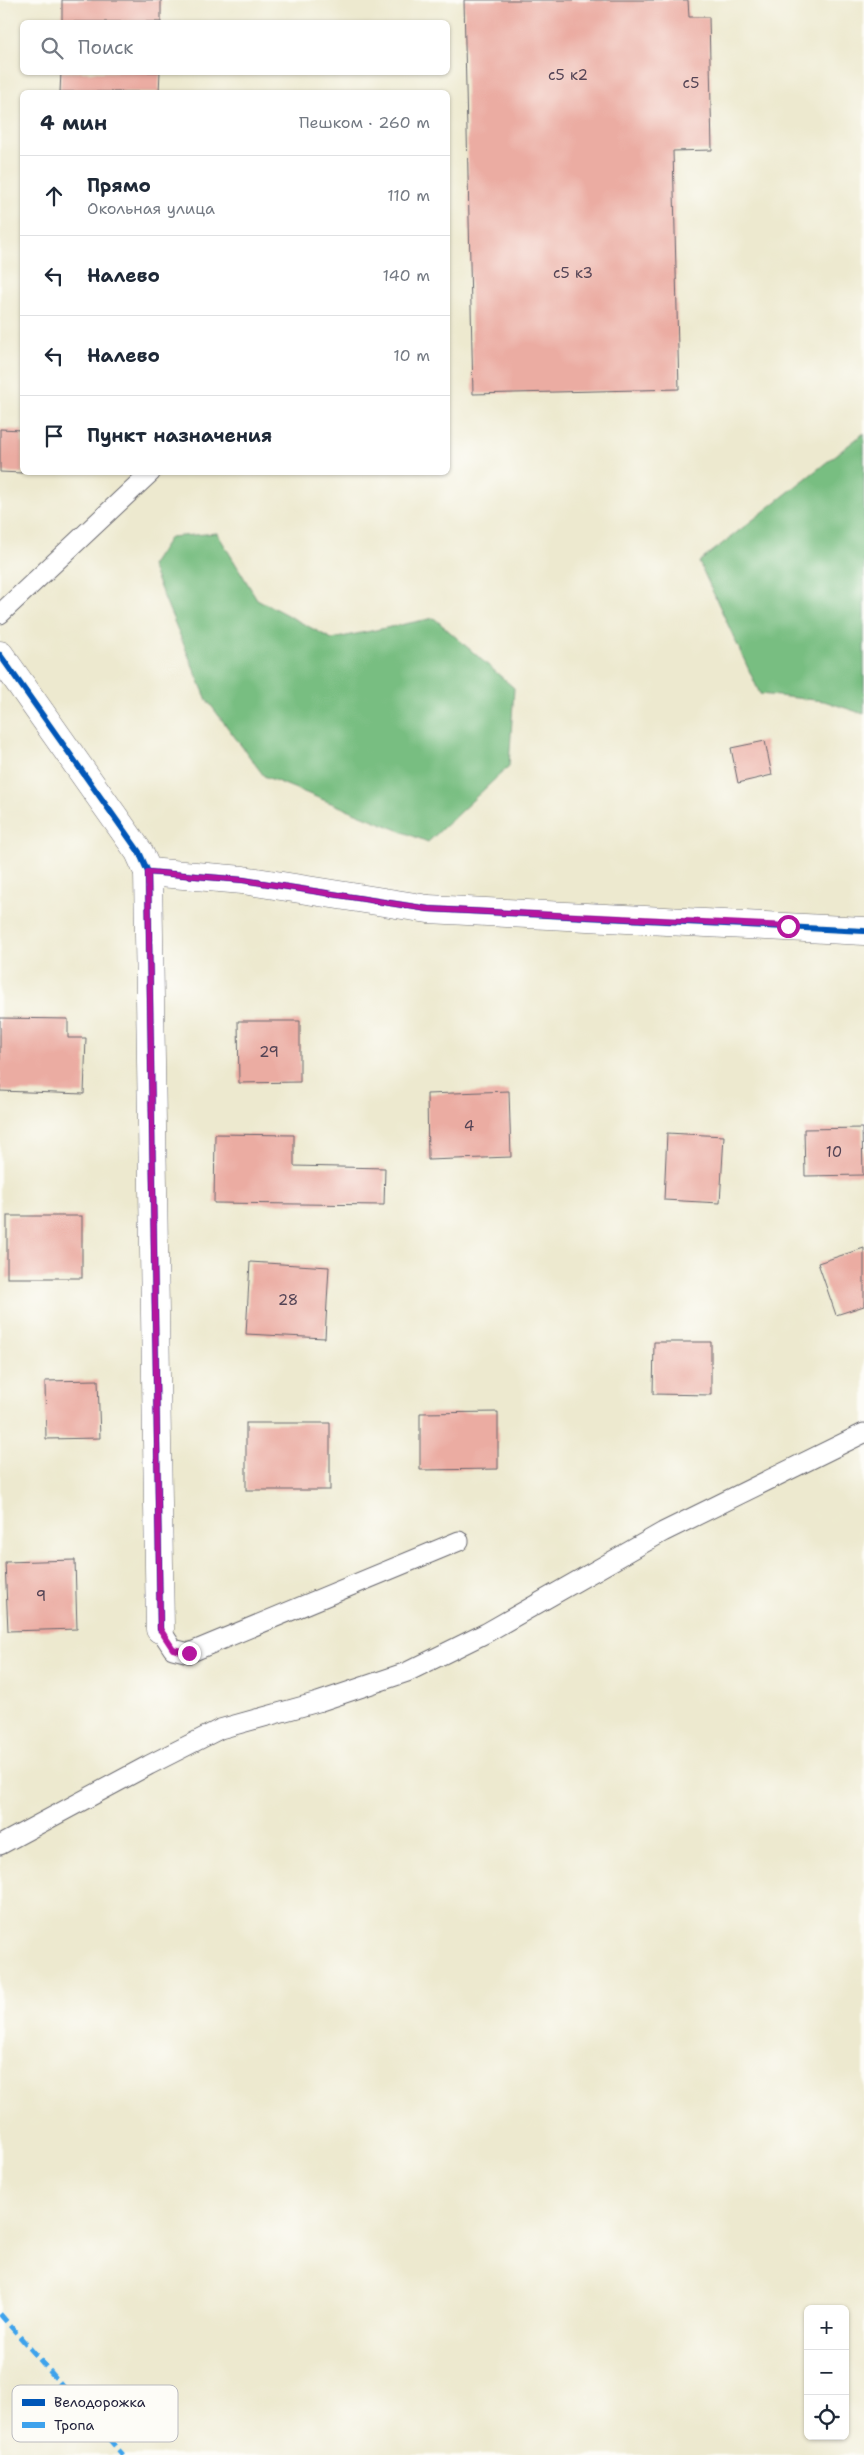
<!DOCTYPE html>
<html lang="ru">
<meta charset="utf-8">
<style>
body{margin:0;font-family:"Shantell Sans",sans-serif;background:#f2f2f3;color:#1f2937}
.controls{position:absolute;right:15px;bottom:15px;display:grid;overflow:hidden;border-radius:8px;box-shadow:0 1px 4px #0004}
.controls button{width:45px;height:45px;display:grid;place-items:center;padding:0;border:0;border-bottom:1px solid #e0e1e3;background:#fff;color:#1f2937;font:25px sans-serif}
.stop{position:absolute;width:15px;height:15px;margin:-11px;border:4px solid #b5179e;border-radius:50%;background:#fff}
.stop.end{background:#b5179e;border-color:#fff;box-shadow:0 1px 5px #0008}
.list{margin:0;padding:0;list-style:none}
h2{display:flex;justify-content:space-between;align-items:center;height:65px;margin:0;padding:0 20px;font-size:21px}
h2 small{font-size:16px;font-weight:400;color:#747a83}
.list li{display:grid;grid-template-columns:32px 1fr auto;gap:15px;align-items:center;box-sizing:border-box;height:80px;padding:0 20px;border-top:1px solid #e0e1e3}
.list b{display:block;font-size:19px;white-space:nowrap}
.list p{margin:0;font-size:16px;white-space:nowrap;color:#747a83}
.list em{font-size:16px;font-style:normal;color:#747a83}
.icon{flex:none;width:28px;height:28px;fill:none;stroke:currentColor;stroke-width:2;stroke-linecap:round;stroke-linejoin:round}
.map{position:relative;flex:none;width:864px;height:2455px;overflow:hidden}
.search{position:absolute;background:#fff;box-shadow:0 1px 4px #0004;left:20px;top:20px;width:430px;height:55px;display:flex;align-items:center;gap:12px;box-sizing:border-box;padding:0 18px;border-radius:8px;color:#747a83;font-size:19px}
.panel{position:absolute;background:#fff;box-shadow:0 1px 4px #0004;left:20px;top:90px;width:430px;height:385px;border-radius:8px}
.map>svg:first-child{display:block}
</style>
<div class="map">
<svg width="864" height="2455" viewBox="0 0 864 2455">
<rect width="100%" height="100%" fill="#fdfcf7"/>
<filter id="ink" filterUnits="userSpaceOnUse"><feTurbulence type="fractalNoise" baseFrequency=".02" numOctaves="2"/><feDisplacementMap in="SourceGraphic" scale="10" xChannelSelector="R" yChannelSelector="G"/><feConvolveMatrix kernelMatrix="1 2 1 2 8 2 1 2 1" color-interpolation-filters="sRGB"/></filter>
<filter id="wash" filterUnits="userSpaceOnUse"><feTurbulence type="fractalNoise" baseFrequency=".0096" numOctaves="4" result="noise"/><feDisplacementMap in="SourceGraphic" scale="20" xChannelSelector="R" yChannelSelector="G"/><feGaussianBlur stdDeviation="1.12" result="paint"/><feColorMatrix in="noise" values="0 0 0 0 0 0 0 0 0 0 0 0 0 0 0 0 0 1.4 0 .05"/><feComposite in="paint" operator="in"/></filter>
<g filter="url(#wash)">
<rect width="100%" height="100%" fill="#ede9cf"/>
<g fill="#78be81" stroke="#4d705e">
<path d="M864,433V714L824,701L760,694L699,562Z"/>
<path d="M217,533L257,599L332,639L434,618L514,688L509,766L428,842L264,776L207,700L151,566L170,537Z"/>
</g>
<g id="blocks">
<g fill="#ebaca2">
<rect x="62" y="0" width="99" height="22"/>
<path d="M464,0H688L689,17H709L712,150L673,151L679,389L473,394Z"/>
<path d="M61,72H160L159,92H60Z"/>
<path d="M0,429L22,430V473L0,472Z"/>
<path d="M765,741L772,775L738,783L731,748Z"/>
<path d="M0,1018L68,1019V1038H86L84,1094L0,1091Z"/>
<path d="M238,1021H300V1082L239,1083Z"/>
<path d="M509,1091L511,1157L428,1160L427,1094Z"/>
<path d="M862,1128L863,1175L805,1176L804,1129Z"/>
<path d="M667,1133L724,1136L720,1203L664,1200Z"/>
<path d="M215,1134L294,1135V1166L385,1168L384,1205L214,1203Z"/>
<rect x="7" y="1216" width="75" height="62"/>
<path d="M864,1248V1306L836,1315L818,1263Z"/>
<path d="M250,1262L329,1267L325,1338L246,1334Z"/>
<path d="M654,1342H711V1395L653,1394Z"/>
<path d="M98,1380L100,1438L46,1439L45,1381Z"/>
<path d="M498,1412V1469L420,1470V1413Z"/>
<rect x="246" y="1423" width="84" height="67"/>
<path d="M75,1560L77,1629L8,1631L5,1562Z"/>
</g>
</g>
</g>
<g filter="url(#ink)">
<use href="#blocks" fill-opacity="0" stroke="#69686f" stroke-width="1"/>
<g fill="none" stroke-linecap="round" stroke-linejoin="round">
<g stroke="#69686f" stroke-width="21">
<g id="lane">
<path d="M0,614L151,472"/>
<path d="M160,1629L173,1649L189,1653L459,1541"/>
<path d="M0,1845L149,1765L220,1729L318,1702L407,1672L486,1633L663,1532L864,1433"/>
</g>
</g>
<g stroke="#69686f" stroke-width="29">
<g id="street">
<path d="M0,655L139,852L148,872L160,1629"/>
<path d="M148,872L243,880L428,909L864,931"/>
</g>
</g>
<use href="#lane" stroke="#fff" stroke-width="19"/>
<use href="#street" stroke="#fff" stroke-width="28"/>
<path stroke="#3ea2ec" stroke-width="5" stroke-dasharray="10 5" stroke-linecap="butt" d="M0,2314L123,2455"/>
<g stroke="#fdfcf7" stroke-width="9">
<g id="cycleway">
<path d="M0,655L139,852L148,872L160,1629"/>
<path d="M148,872L243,880L428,909L864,931"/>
</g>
</g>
<use href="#cycleway" stroke="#0057b8" stroke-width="6"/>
</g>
</g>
<g fill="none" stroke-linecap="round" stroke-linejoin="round" filter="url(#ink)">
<path stroke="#b5179e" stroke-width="6" d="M189,1653L173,1649L160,1629L148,872L243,880L428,909L788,926"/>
</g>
<g text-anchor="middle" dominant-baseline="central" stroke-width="4" stroke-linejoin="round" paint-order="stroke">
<g font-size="15" fill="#544455">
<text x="568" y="75">с5 к2</text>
<text x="691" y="83">с5</text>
<text x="573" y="273">с5 к3</text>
<text x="269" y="1052">29</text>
<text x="469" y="1126">4</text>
<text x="834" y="1152">10</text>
<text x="288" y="1300">28</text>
<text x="41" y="1596">9</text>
</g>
</g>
<rect x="12" y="2385" width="166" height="57" rx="8" fill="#fdfcf7" stroke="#bbbbbf" stroke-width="1"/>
<rect x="22" y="2399" width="23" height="7" fill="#0057b8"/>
<rect x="22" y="2422" width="23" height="6" fill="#3ea2ec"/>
<g font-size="14" fill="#22223b">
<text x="54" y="2407">Велодорожка</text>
<text x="54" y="2430">Тропа</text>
</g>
</svg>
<div class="controls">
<button>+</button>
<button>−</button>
<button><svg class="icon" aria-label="locate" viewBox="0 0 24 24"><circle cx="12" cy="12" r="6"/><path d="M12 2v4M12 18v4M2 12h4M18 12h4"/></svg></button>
</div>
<div class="stop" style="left:788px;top:926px"></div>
<div class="stop end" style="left:189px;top:1653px"></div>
<div class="search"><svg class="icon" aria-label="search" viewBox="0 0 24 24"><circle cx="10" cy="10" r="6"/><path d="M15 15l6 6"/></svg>Поиск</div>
<section class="panel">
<h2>4 мин<small>Пешком · 260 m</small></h2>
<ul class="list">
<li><svg class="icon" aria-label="ahead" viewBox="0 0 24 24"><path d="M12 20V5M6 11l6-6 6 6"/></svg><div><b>Прямо</b><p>Окольная улица</p></div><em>110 m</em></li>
<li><svg class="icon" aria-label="left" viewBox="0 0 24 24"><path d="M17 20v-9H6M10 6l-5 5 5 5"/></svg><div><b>Налево</b></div><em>140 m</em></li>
<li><svg class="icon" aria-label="left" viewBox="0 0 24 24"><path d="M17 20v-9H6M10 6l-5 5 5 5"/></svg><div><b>Налево</b></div><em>10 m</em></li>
<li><svg class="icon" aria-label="arrive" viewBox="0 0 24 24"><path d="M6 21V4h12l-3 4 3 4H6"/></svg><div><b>Пункт назначения</b></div></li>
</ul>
</section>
</div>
